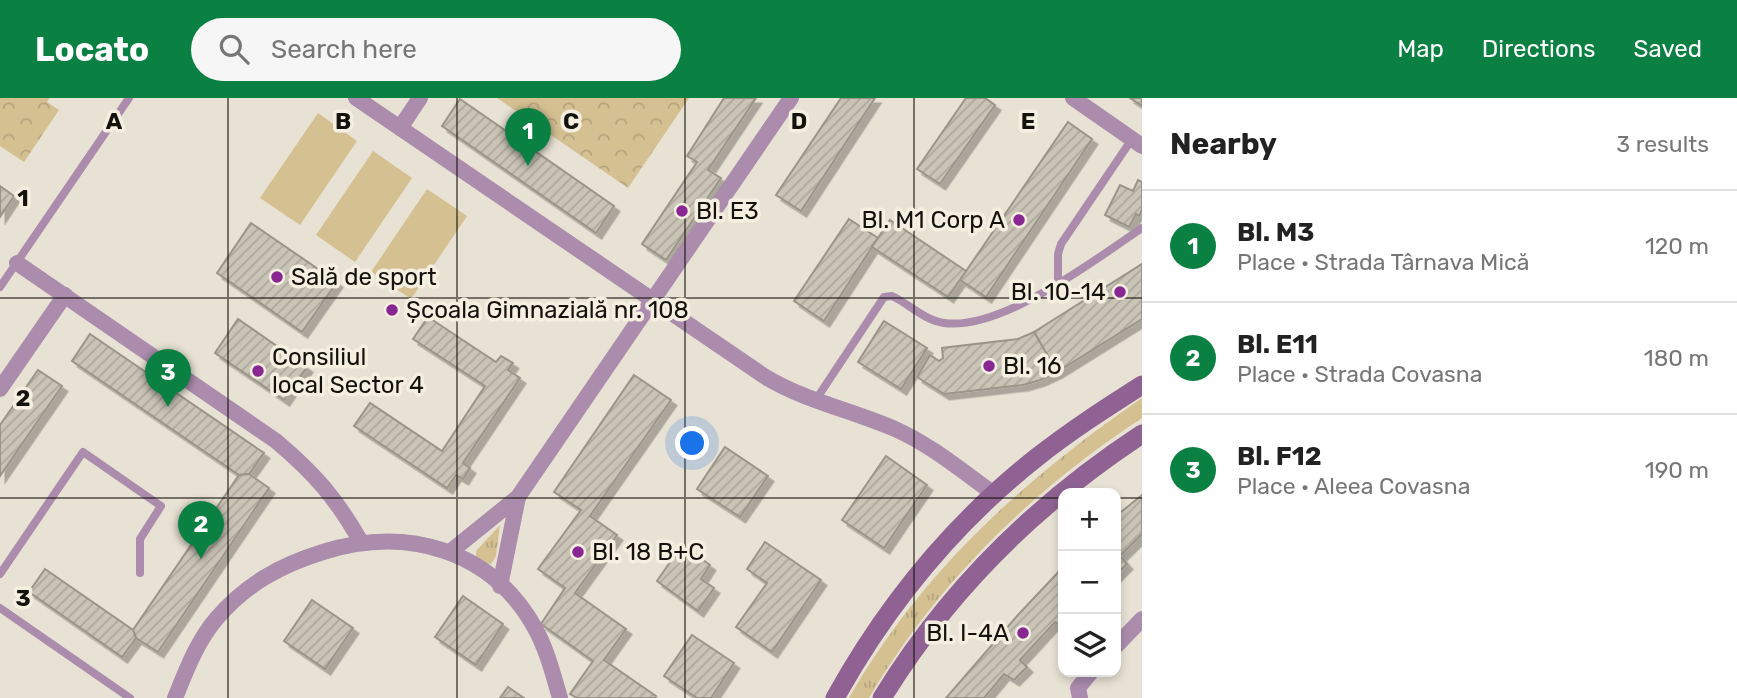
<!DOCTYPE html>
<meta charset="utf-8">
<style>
body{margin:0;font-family:Rubik,sans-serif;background:#f6f6f6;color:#222}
.controls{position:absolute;right:21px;bottom:21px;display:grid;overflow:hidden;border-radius:14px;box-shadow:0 4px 10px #0003}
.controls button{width:63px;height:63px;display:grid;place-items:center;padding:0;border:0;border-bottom:2px solid #e0e0e0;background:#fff;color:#222;font:35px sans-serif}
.you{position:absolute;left:693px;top:346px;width:24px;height:24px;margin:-18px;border:5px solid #fff;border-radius:50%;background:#1a73e8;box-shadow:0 0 0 10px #1a73e833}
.badge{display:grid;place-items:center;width:46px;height:46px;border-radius:50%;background:#0b8043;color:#fff;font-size:23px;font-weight:700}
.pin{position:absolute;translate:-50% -58px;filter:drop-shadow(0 2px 4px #0008)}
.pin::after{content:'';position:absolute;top:37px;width:24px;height:21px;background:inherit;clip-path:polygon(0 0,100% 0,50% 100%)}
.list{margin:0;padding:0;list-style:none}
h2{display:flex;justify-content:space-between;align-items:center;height:91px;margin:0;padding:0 28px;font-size:30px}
h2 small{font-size:23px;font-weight:400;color:#767676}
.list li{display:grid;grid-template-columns:46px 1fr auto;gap:21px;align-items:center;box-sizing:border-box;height:112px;padding:0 28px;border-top:2px solid #e0e0e0}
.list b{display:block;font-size:26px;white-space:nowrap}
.list p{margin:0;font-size:23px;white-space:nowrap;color:#767676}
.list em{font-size:23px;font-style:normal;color:#767676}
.icon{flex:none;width:38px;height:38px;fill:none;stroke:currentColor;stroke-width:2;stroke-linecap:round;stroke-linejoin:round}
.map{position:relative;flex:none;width:1142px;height:600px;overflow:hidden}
header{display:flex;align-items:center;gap:42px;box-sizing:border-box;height:98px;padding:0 35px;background:#0b8043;color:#fff}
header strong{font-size:33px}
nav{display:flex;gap:38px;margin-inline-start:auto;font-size:24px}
.search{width:490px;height:63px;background:#f6f6f6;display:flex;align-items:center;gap:18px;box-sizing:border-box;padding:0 24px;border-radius:38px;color:#767676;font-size:26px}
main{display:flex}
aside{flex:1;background:#fff}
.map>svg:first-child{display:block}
</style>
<header>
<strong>Locato</strong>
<div class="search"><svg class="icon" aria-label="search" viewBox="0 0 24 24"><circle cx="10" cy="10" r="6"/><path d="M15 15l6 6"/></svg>Search here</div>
<nav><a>Map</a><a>Directions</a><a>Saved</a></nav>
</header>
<main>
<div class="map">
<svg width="1142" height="600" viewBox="0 0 1142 600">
<defs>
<pattern id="grass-tufts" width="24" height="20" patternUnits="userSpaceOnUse" patternTransform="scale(1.75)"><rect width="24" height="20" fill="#d5c092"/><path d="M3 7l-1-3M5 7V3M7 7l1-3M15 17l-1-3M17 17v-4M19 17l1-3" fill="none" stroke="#b6a47d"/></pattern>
<pattern id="forest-crowns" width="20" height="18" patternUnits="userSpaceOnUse" patternTransform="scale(1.75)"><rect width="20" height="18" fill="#d5c092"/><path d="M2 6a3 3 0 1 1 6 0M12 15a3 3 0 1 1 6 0" fill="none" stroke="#b6a47d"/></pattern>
<pattern id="building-hatch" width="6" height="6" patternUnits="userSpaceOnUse" patternTransform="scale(1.75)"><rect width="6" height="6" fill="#cac4b7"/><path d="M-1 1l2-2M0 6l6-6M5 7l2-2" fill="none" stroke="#ada79c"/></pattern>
<filter id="shadow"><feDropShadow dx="5.5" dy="5.5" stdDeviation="0" flood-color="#0004"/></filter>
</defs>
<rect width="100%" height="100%" fill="#e8e2d4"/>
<g fill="url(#grass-tufts)">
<path d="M1142,300V320C1032,392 936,486 869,600H849C921,474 1024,381 1142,300Z"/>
<path d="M500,427L496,458L491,466L482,465L476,460V453Z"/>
</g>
<g fill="url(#forest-crowns)">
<path d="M0,0H50L47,4L59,12L24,64L0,48Z"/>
<path d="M497,0H689L628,90Z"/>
</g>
<g fill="#d5c092">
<path d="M318,15L357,43L300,127L260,100Z"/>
<path d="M373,53L412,80L355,164L316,137Z"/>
<path d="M427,91L467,118L411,201L371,174Z"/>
</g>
<g fill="url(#building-hatch)" stroke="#9a9588" stroke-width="2" filter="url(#shadow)">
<path d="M724,0H756L708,72L721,80L666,162L642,146L697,64L687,58Z"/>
<path d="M841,0H875L801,113L776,97Z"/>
<path d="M966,0H985L995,7L940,86L917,71Z"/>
<path d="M1130,0H1142V8Z"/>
<path d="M460,1L614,108L596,135L442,28Z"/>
<path d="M1068,24L1092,41L986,199L960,182Z"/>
<path d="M1138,82L1142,84V112L1139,118L1136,116L1129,129L1105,117L1120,87L1133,93Z"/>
<path d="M0,88L14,98L0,119Z"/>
<path d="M849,121L878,140L824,223L794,203Z"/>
<path d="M890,122L966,173L948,199L872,149Z"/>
<path d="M251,125L337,184L302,234L217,175Z"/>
<path d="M1142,166V221L1057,274L1034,234Z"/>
<path d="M428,219L496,264L501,258L513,265L508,272L520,280L463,365L470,370L463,381L456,377L447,390L354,328L370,305L442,353L485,288L413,241Z"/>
<path d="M238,221L307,269L284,302L215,255Z"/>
<path d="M884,223L927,250L901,291L858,264Z"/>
<path d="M1034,234L1057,274L1040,282L1023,287L944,296L917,279L930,257L939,263L943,260L942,250L1018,241Z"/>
<path d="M90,236L264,355L249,376L239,377L72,263Z"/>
<path d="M38,272L62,288L0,378V327Z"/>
<path d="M634,277L671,302L590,418L617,437L575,495L626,531L604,562L656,598L655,600H577L570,596L593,563L541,526L565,490L538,471L581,412L554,394Z"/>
<path d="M725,349L768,378L740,419L697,391Z"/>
<path d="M886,358L927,387L884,450L842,422Z"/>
<path d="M249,376L269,390L158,554L136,540L133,532L239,377Z"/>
<path d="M1142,397V436L1120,458L1127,466L1116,477V418Z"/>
<path d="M765,444L821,482L772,554L736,529L767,485L747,471Z"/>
<path d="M682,447L710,467L701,481L714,490L698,513L657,483Z"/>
<path d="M1063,469V529L1055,524L1020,562L1027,569L1014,582L1004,576L984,600H946L1018,517Z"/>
<path d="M45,471L133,532L136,540L122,559L29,494Z"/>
<path d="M463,498L503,526L476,567L435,539Z"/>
<path d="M312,502L353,530L325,571L284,543Z"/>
<path d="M692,537L734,565L711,600H697L664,578Z"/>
<path d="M508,589L524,600H500Z"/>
</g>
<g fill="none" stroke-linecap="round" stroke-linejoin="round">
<g stroke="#ab8cad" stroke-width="8">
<path d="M1058,185V156L1061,146L1132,41"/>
<path d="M0,189L129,0"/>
<path d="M815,303L884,199L892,198C909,206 924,222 944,225C1002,233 1096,161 1142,130"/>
<path d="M0,476L83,354L161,408L140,441V475"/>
<path d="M0,510L130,600"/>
</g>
<g stroke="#ab8cad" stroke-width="16">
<path d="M356,0L764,278C805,303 851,312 895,331C931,347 962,373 994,396"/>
<path d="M1073,0L1142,48"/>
<path d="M400,30L420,0"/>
<path d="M17,165L276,343C315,376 336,400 361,444"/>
<path d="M0,291L65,197"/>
<path d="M450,454L518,399L791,0"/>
<path d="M500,488L518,399"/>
<path d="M1116,548L1142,521"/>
<path d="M175,600C186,573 197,543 217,520C246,486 281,467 323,454C406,428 491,451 535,530C547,552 553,576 560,600"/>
<path d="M1080,600L1078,590L1091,574"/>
</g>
<g stroke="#8f6293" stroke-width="19">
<path d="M835,600C886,508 954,425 1036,360C1070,333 1106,310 1142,287"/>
<path d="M882,600C948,492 1037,405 1142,336"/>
</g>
</g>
<path fill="none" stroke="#14120d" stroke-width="2" stroke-opacity="0.55" d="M228,0V600M457,0V600M685,0V600M914,0V600M0,200H1142M0,400H1063M1116,400H1142"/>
<g fill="#882791" stroke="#f5efe1" stroke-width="2.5">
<circle cx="682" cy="113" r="7"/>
<circle cx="1019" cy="122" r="7"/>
<circle cx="277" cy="179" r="7"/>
<circle cx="1120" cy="194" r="7"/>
<circle cx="392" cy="212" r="7"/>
<circle cx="989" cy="268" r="7"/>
<circle cx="258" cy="273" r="7"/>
<circle cx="578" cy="454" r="7"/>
<circle cx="1023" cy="535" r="7"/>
</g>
<g text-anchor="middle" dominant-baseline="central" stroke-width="7" stroke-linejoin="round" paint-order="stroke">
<g font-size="24" fill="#14120d" stroke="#f5efe1" text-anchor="start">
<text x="696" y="113">Bl. E3</text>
<text x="1005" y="122" text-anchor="end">Bl. M1 Corp A</text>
<text x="291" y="179">Sală de sport</text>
<text x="1106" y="194" text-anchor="end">Bl. 10-14</text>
<text x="406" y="212">Școala Gimnazială nr. 108</text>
<text x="272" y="259">Consiliul<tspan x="272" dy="28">local Sector 4</tspan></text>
<text x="1003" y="268">Bl. 16</text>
<text x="592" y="454">Bl. 18 B+C</text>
<text x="1009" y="535" text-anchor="end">Bl. I-4A</text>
</g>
</g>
<g font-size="23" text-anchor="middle" font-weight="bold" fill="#14120d" stroke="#f5efe1" stroke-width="7" stroke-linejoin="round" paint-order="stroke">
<text x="114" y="31">A</text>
<text x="343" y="31">B</text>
<text x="571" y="31">C</text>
<text x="799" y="31">D</text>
<text x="1028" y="31">E</text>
<text x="23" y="108">1</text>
<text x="23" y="308">2</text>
<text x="23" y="508">3</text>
</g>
</svg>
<div class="controls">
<button>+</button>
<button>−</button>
<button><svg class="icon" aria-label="layers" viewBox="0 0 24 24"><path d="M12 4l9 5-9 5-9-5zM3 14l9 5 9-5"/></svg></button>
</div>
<div class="you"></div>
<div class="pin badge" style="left:528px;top:68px">1</div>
<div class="pin badge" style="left:201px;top:461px">2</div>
<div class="pin badge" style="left:168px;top:309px">3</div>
</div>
<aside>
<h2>Nearby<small>3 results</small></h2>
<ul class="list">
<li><span class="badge">1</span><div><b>Bl. M3</b><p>Place · Strada Târnava Mică</p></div><em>120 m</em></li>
<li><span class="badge">2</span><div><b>Bl. E11</b><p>Place · Strada Covasna</p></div><em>180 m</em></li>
<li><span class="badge">3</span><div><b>Bl. F12</b><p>Place · Aleea Covasna</p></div><em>190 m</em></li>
</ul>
</aside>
</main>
